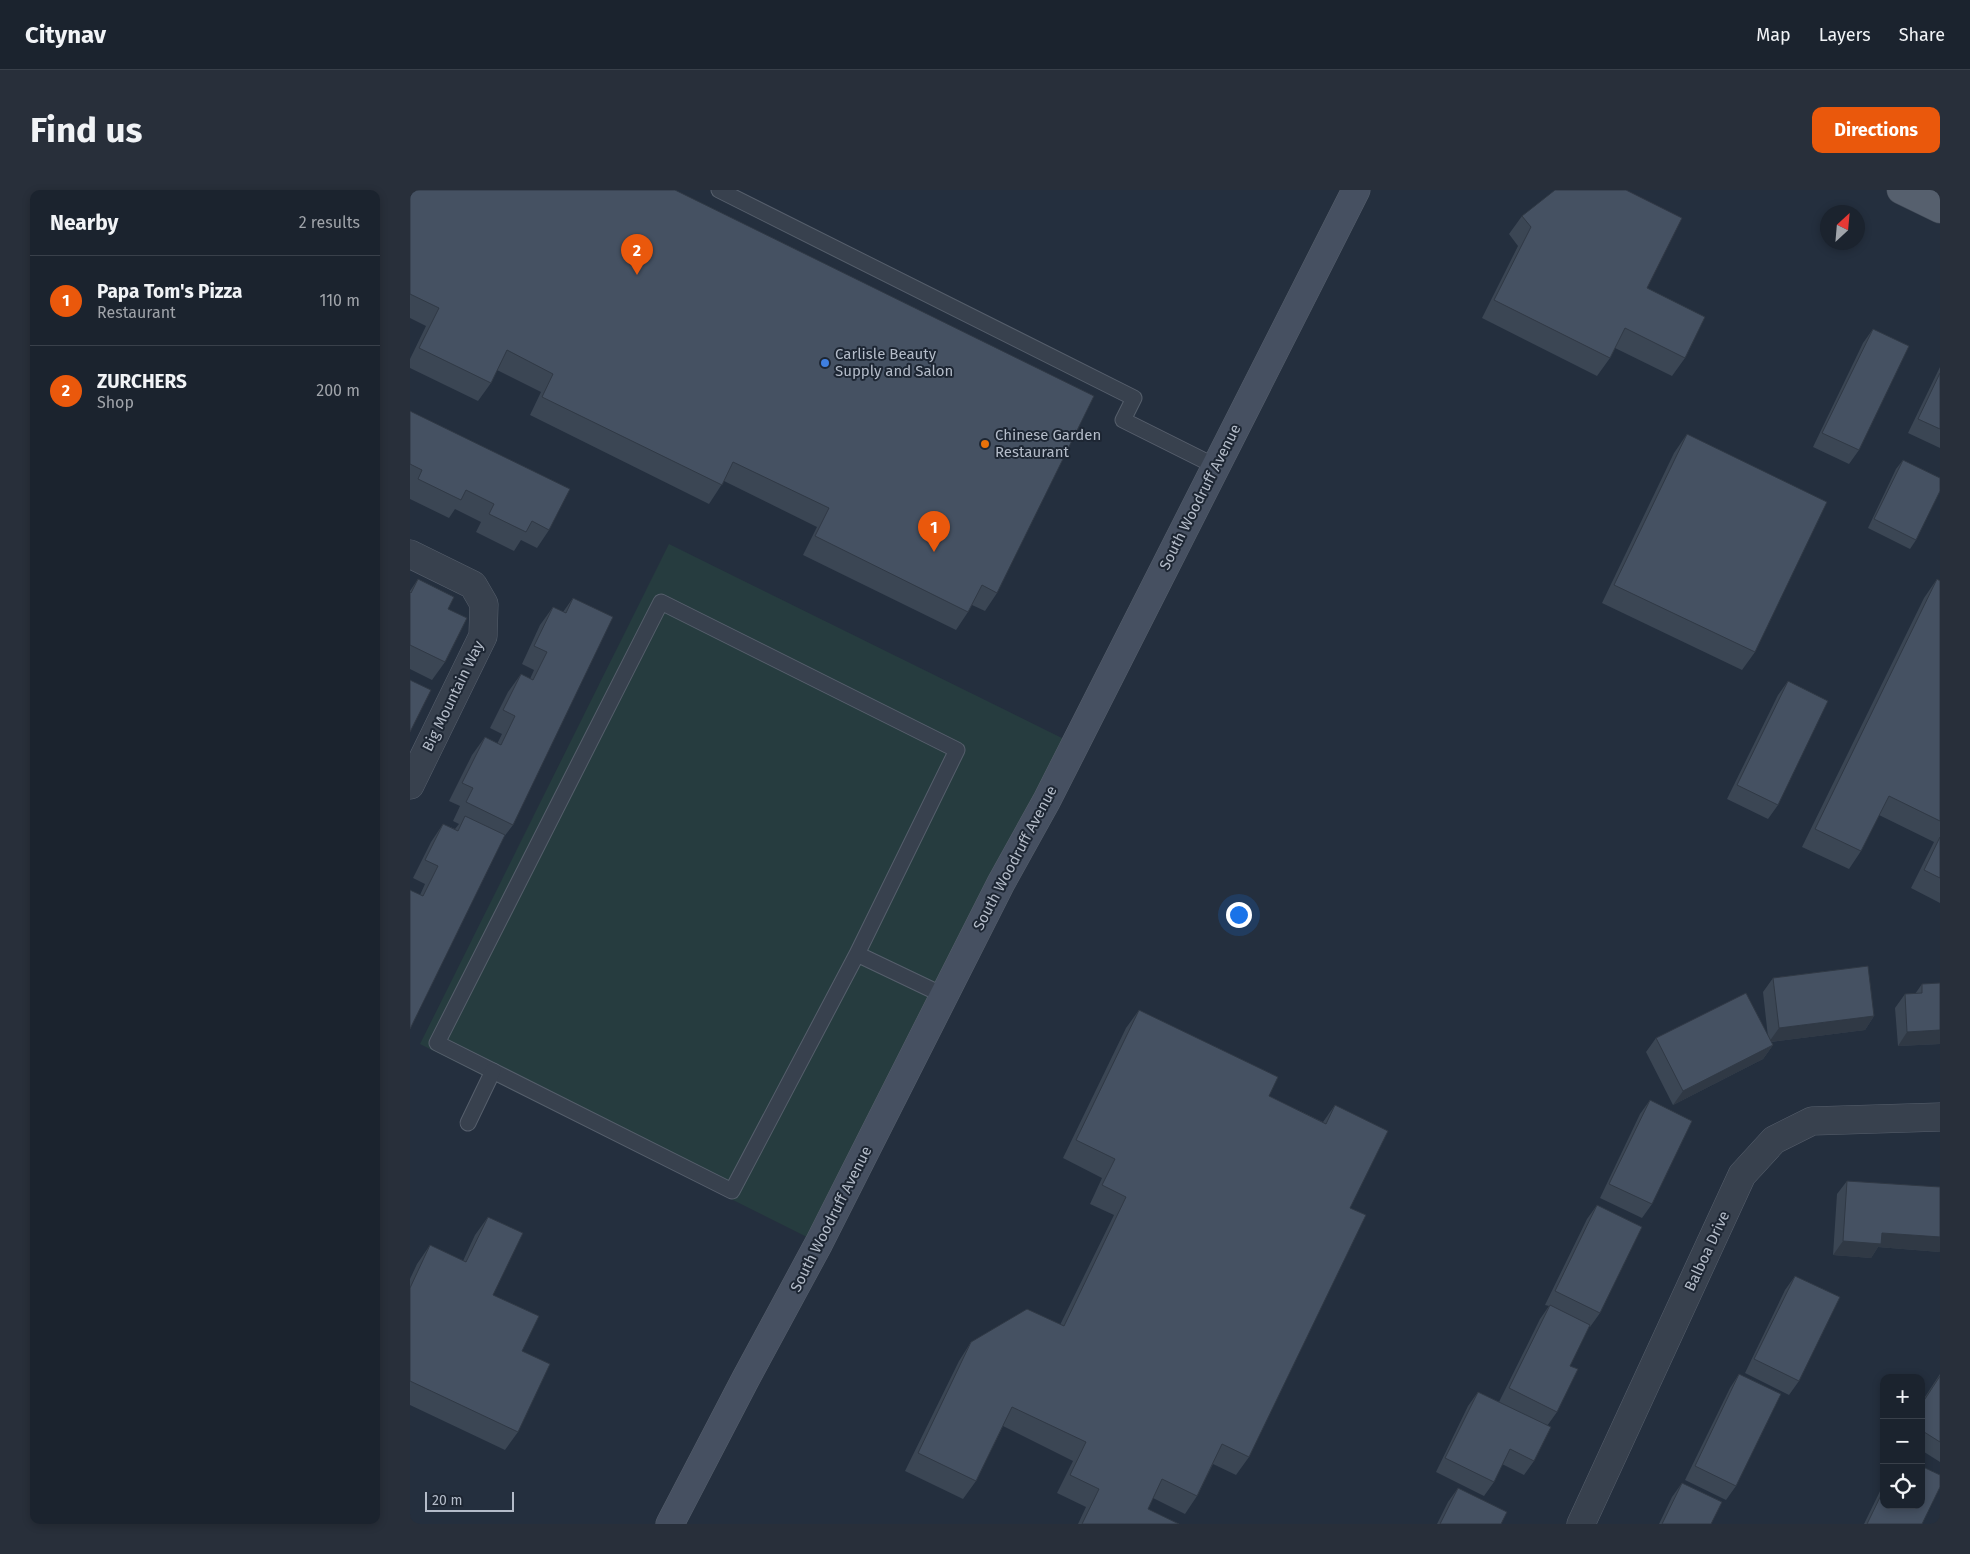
<!DOCTYPE html>
<meta charset="utf-8">
<style>
body{margin:0;font-family:"Fira Sans",sans-serif;background:#282f3a;color:#f1f3f6}
.controls{position:absolute;right:15px;bottom:15px;display:grid;overflow:hidden;border-radius:10px;box-shadow:0 2px 8px #0003}
.controls button{width:45px;height:45px;display:grid;place-items:center;padding:0;border:0;border-bottom:1px solid #39404a;background:#1b232e;color:#f1f3f6;font:25px sans-serif}
.compass{position:absolute;left:1410px;top:15px;width:45px;height:45px;border-radius:50%;background:#1b232e;box-shadow:0 2px 8px #0003;rotate:26deg}
.scale{position:absolute;left:15px;bottom:12px;width:89px;box-sizing:border-box;padding-left:5px;border:2px solid #b4bcc9;border-top:0;font-size:14px;line-height:18px;white-space:nowrap;color:#b4bcc9;-webkit-text-stroke:4px #1d2633;paint-order:stroke}
.you{position:absolute;left:828px;top:724px;width:18px;height:18px;margin:-12px;border:4px solid #fff;border-radius:50%;background:#1a73e8;box-shadow:0 0 0 8px #1a73e833}
.badge{display:grid;place-items:center;width:32px;height:32px;border-radius:50%;background:#ea580c;color:#fff;font-size:16px;font-weight:700}
.pin{position:absolute;translate:-50% -41px;filter:drop-shadow(0 1px 2px #0008)}
.pin::after{content:'';position:absolute;top:26px;width:18px;height:15px;background:inherit;clip-path:polygon(0 0,100% 0,50% 100%)}
.list{margin:0;padding:0;list-style:none}
h2{display:flex;justify-content:space-between;align-items:center;height:65px;margin:0;padding:0 20px;font-size:21px}
h2 small{font-size:16px;font-weight:400;color:#a0a4aa}
.list li{display:grid;grid-template-columns:32px 1fr auto;gap:15px;align-items:center;box-sizing:border-box;height:90px;padding:0 20px;border-top:1px solid #39404a}
.list b{display:block;font-size:19px;white-space:nowrap}
.list p{margin:0;font-size:16px;white-space:nowrap;color:#a0a4aa}
.list em{font-size:16px;font-style:normal;color:#a0a4aa}
.icon{flex:none;width:28px;height:28px;fill:none;stroke:currentColor;stroke-width:2;stroke-linecap:round;stroke-linejoin:round}
.map{position:relative;flex:none;width:1530px;height:1334px;overflow:hidden;border-radius:10px}
header{display:flex;align-items:center;gap:30px;box-sizing:border-box;height:70px;padding:0 25px;background:#1b232e;border-bottom:1px solid #39404a}
header strong{font-size:24px}
nav{display:flex;gap:28px;margin-inline-start:auto;font-size:18px}
.intro{display:flex;align-items:center;justify-content:space-between;box-sizing:border-box;height:120px;padding:0 30px}
h1{margin:0;font-size:35px}
.button{padding:12px 22px;border-radius:10px;background:#ea580c;color:#fff;font-size:18px;font-weight:700}
main{display:flex;gap:30px;padding:0 30px}
aside{flex:1;background:#1b232e;border-radius:10px;box-shadow:0 2px 8px #0003}
.map>svg:first-child{display:block}
</style>
<header>
<strong>Citynav</strong>
<nav><a>Map</a><a>Layers</a><a>Share</a></nav>
</header>
<div class="intro"><h1>Find us</h1><a class="button">Directions</a></div>
<main>
<aside>
<h2>Nearby<small>2 results</small></h2>
<ul class="list">
<li><span class="badge">1</span><div><b>Papa Tom's Pizza</b><p>Restaurant</p></div><em>110 m</em></li>
<li><span class="badge">2</span><div><b>ZURCHERS</b><p>Shop</p></div><em>200 m</em></li>
</ul>
</aside>
<div class="map">
<svg width="1530" height="1334" viewBox="0 0 1530 1334">
<rect width="100%" height="100%" fill="#242f3e"/>
<path fill="#263c3f" d="M259,354L664,554L409,1053L10,854Z"/>
<g fill="none" stroke-linecap="round" stroke-linejoin="round">
<g stroke="#565f6c" stroke-width="17">
<g id="lane">
<path d="M309,0L724,208L713,230L805,276"/>
<path d="M447,764L322,1001L27,853L251,412L547,560L447,764L535,806"/>
<path d="M58,933L83,881"/>
</g>
</g>
<g stroke="#565f6c" stroke-width="29">
<g id="street">
<path d="M0,364L63,395L74,414L73,446L0,595"/>
<path d="M1171,1334L1332,985L1364,950L1402,931L1530,927"/>
</g>
</g>
<g stroke="#565f6c" stroke-width="29">
<path id="secondary" d="M260,1334L335,1190L409,1053L591,693L637,610L946,0"/>
</g>
<g stroke="#414a57" stroke-width="29">
<path id="primary" d="M1491,0L1530,19"/>
</g>
<use href="#lane" stroke="#38414e" stroke-width="15"/>
<use href="#street" stroke="#38414e" stroke-width="28"/>
<use href="#secondary" stroke="#465061" stroke-width="28"/>
<use href="#primary" stroke="#56606e" stroke-width="28"/>
</g>
<g fill="#3b4654">
<path d="M0,0L587,403L575,421L562,415L558,422L546,440L393,365L407,337L314,291L299,314L120,225L131,202L87,180L81,193L68,211L0,178V169L16,136L0,128Z"/>
<path d="M1112,26L1237,98L1275,168L1262,186L1205,158L1200,168L1187,186L1072,128L1108,56L1099,44Z"/>
<path d="M1463,139L1449,260L1439,274L1403,257L1453,153Z"/>
<path d="M1530,177V258L1498,243Z"/>
<path d="M0,221L139,340L127,358L111,350L104,361L66,342L71,332L45,319L39,328L0,309Z"/>
<path d="M1277,244L1345,462L1332,480L1192,413L1264,263Z"/>
<path d="M1493,270L1506,350L1500,359L1458,338L1486,279Z"/>
<path d="M8,389L38,419L35,472L22,490L0,479V401Z"/>
<path d="M1527,389L1530,391V713L1501,698L1524,652L1469,625L1451,661L1439,679L1392,657L1514,408Z"/>
<path d="M163,408L103,635L93,648L0,839L10,705L15,694L3,688L21,652L33,634L45,639L49,634L43,631L50,616L39,611L62,565L75,547L87,554L92,544L80,538L98,502L111,484L120,489L124,480L112,474L130,435L143,417L153,422Z"/>
<path d="M1378,491L1368,615L1358,629L1317,609L1368,505Z"/>
<path d="M1363,788L1464,826L1455,840L1361,852L1363,855L1353,869L1263,915L1236,862L1246,848L1358,847L1353,802Z"/>
<path d="M1512,794L1530,854L1488,856L1485,818L1495,804H1505Z"/>
<path d="M729,820L859,906L913,932L925,915L940,1018L839,1267L826,1285L803,1274L787,1306L775,1324L743,1308L738,1319L769,1334H668L676,1317L647,1303L663,1271L593,1236L566,1291L553,1309L495,1281L549,1171L561,1152L650,1135L704,1025L680,1014L692,988L653,968L716,838Z"/>
<path d="M1240,910L1242,1014L1232,1028L1190,1008L1230,924Z"/>
<path d="M1437,991L1530,1062L1468,1057L1461,1068L1423,1065L1427,1004Z"/>
<path d="M1187,1015L1190,1123L1180,1137L1179,1136L1160,1176L1147,1222L1137,1236L1124,1271L1114,1285L1092,1274L1084,1292L1074,1306L1026,1282L1058,1216L1068,1202L1089,1212L1130,1129L1139,1116L1135,1115L1177,1029Z"/>
<path d="M78,1027L83,1105L112,1161L108,1242L95,1260L0,1215V1089L7,1074L20,1055L53,1071L65,1045Z"/>
<path d="M1385,1086L1389,1191L1379,1205L1335,1183L1375,1100Z"/>
<path d="M1329,1184L1326,1296L1316,1310L1275,1290L1320,1198Z"/>
<path d="M1530,1184V1272L1511,1260V1213Z"/>
<path d="M1272,1293L1301,1334H1249L1262,1307Z"/>
<path d="M1474,1293V1315L1512,1334H1454Z"/>
<path d="M1048,1298L1091,1334H1027L1038,1312Z"/>
</g>
<g fill="#303945">
<path d="M1464,826L1455,840L1359,852L1369,838Z"/>
<path d="M1530,840V854L1488,856L1497,842Z"/>
<path d="M1363,855L1353,869L1263,915L1273,901Z"/>
<path d="M1472,1043L1530,1047V1062L1468,1057L1461,1068L1423,1065L1433,1051Z"/>
</g>
<g fill="#455162" stroke="#303945">
<path d="M0,0H265L684,206L587,403L572,395L558,422L405,346L419,318L323,272L312,295L132,207L143,184L97,160L81,193L9,158L29,118L0,104Z"/>
<path d="M1145,0H1216L1272,28L1237,98L1295,127L1275,168L1215,138L1200,168L1084,110L1121,37L1112,26Z"/>
<path d="M1463,139L1499,156L1449,260L1412,243Z"/>
<path d="M1530,183V239L1508,229Z"/>
<path d="M0,221L160,299L139,340L122,331L116,342L79,324L84,314L56,300L51,310L8,289L12,280L0,274Z"/>
<path d="M1277,244L1417,312L1345,462L1204,395Z"/>
<path d="M1493,270L1530,288V301L1506,350L1464,329Z"/>
<path d="M8,389L44,407L38,419L57,428L35,472L0,455V402L1,403Z"/>
<path d="M1527,389L1530,391V631L1479,606L1451,661L1405,639Z"/>
<path d="M163,408L203,427L103,635L56,612L63,598L52,593L75,547L91,555L105,526L93,520L111,484L123,490L137,462L124,456L143,417L156,423Z"/>
<path d="M0,490L21,500L0,542Z"/>
<path d="M1378,491L1418,511L1368,615L1327,595Z"/>
<path d="M55,626L95,645L0,839V700L13,706L28,676L15,670L33,634L48,641Z"/>
<path d="M1530,647V688L1514,680Z"/>
<path d="M1458,776L1464,826L1369,838L1363,788Z"/>
<path d="M1530,793V840L1497,842L1495,804L1512,803V794Z"/>
<path d="M1336,803L1363,855L1273,901L1246,848Z"/>
<path d="M729,820L868,887L859,906L916,934L925,915L978,941L940,1018L956,1025L839,1267L812,1254L787,1306L752,1289L738,1319L769,1334H672L689,1299L660,1285L676,1252L602,1217L566,1291L508,1263L561,1152L617,1119L654,1136L716,1007L692,995L705,969L666,950Z"/>
<path d="M1240,910L1282,931L1242,1014L1199,994Z"/>
<path d="M1437,991L1530,997V1047L1472,1043L1471,1054L1433,1051Z"/>
<path d="M1187,1015L1232,1037L1190,1123L1145,1101Z"/>
<path d="M78,1027L113,1043L83,1105L129,1126L112,1161L140,1174L108,1242L0,1191V1098L20,1055L56,1072Z"/>
<path d="M1385,1086L1430,1107L1389,1191L1344,1169Z"/>
<path d="M1140,1115L1180,1135L1160,1176L1168,1179L1147,1222L1099,1198Z"/>
<path d="M1329,1184L1371,1204L1326,1296L1285,1276Z"/>
<path d="M1530,1186V1252L1511,1240V1215Z"/>
<path d="M1068,1202L1141,1237L1124,1271L1100,1259L1084,1292L1035,1268Z"/>
<path d="M1511,1276L1530,1285V1297L1512,1334H1457L1474,1299V1315H1511Z"/>
<path d="M1272,1293L1312,1312L1301,1334H1252Z"/>
<path d="M1048,1298L1097,1322L1091,1334H1030Z"/>
</g>
<circle fill="#3f7fe0" stroke="#1d2633" stroke-width="2" cx="415" cy="173" r="5"/>
<circle fill="#e8710a" stroke="#1d2633" stroke-width="2" cx="575" cy="254" r="5"/>
<g text-anchor="middle" dominant-baseline="central" stroke-width="4" stroke-linejoin="round" paint-order="stroke">
<g font-size="15" fill="#b4bcc9" stroke="#1d2633" text-anchor="start">
<text x="425" y="164">Carlisle Beauty<tspan x="425" dy="17">Supply and Salon</tspan></text>
<text x="585" y="245">Chinese Garden<tspan x="585" dy="17">Restaurant</tspan></text>
</g>
<g font-size="15" fill="#b4bcc9" stroke="#1d2633">
<text transform="translate(790 307) rotate(-63)">South Woodruff Avenue</text>
<text transform="translate(43 506) rotate(-64)">Big Mountain Way</text>
<text transform="translate(605 668) rotate(-62)">South Woodruff Avenue</text>
<text transform="translate(421 1029) rotate(-63)">South Woodruff Avenue</text>
<text transform="translate(1297 1061) rotate(-65)">Balboa Drive</text>
</g>
</g>
</svg>
<div class="controls">
<button>+</button>
<button>−</button>
<button><svg class="icon" aria-label="locate" viewBox="0 0 24 24"><circle cx="12" cy="12" r="6"/><path d="M12 2v4M12 18v4M2 12h4M18 12h4"/></svg></button>
</div>
<svg class="compass" viewBox="-18 -18 36 36"><path d="M0-13l5 13h-10z" fill="#e53935"/><path d="M0 13l5-13h-10z" fill="#a0a4aa"/></svg>
<div class="scale">20 m</div>
<div class="you"></div>
<div class="pin badge" style="left:524px;top:362px">1</div>
<div class="pin badge" style="left:227px;top:85px">2</div>
</div>
</main>
